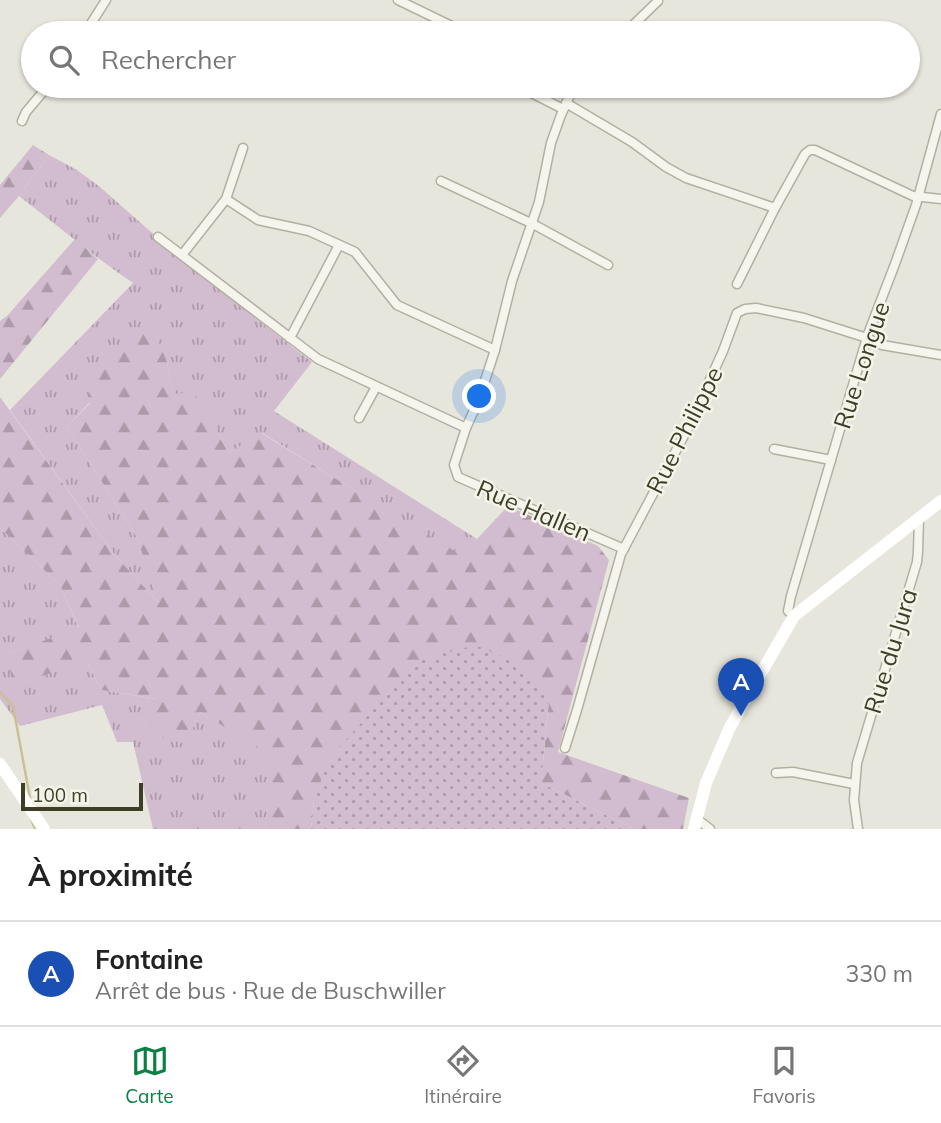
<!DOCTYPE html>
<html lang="fr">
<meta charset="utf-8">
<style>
body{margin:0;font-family:Mulish,sans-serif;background:#f2f2f2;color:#222}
.scale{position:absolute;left:21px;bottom:18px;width:122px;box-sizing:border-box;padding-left:7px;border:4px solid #3e3d25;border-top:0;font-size:19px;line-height:24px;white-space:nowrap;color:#3e3d25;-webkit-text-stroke:5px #f5f4eb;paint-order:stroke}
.you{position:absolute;left:480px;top:397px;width:24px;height:24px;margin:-18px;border:5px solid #fff;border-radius:50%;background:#1a73e8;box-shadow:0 0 0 10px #1a73e833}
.badge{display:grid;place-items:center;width:46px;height:46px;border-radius:50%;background:#0b8043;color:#fff;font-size:23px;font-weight:700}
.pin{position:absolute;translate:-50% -58px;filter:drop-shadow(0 2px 4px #0008)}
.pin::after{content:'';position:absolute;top:37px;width:24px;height:21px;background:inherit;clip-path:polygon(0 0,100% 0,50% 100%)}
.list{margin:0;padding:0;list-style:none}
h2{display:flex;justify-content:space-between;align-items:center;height:91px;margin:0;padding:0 28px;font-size:30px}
h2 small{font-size:23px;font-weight:400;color:#767676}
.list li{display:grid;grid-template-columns:46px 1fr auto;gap:21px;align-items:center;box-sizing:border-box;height:105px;padding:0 28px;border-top:2px solid #e0e0e0}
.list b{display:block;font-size:26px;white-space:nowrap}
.list p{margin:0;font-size:23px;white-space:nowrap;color:#767676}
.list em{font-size:23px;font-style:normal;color:#767676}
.icon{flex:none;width:38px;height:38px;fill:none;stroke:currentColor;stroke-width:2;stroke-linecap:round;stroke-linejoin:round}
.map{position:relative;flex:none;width:941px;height:829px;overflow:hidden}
.search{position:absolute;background:#fff;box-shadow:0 2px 5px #0004;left:21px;right:21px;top:21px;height:77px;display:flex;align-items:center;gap:18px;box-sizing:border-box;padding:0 24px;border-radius:38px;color:#767676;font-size:26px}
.sheet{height:196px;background:#fff}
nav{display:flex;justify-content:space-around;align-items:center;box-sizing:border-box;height:98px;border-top:2px solid #e0e0e0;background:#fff;font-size:19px;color:#767676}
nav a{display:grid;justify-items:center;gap:4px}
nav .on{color:#0b8043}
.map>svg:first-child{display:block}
</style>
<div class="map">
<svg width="941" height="829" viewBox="0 0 941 829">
<defs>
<pattern id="grass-tufts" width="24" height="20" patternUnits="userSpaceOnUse" patternTransform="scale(1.75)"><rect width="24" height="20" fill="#d2bcd0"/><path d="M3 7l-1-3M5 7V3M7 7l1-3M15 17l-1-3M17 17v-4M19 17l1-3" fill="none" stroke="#ac9aa9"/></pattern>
<pattern id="forest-firs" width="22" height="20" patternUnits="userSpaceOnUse" patternTransform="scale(1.75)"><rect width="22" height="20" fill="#d2bcd0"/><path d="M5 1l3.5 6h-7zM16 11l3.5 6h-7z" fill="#ac9aa9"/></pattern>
<pattern id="park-dots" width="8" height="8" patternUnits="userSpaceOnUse" patternTransform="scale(1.75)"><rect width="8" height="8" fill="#d2bcd0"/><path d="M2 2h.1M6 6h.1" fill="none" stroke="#ac9aa9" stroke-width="1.8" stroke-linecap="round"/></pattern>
</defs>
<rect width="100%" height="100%" fill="#e7e6dc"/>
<g fill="url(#grass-tufts)">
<path d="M49,155L77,170L100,187L200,275L312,362L274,411L477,539L464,558L262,433L229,453L194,393L173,395L167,362L90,402L67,427L137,537L158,602L114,554L10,410L133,283C93,256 57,225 19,196Z"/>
<path d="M0,528L60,585L79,629L7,654L87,662L101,690L157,699L185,744L200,712L274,756L265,829H153L133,742H117L102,705L20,726L0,699Z"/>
</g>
<g fill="url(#forest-firs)">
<path d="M33,145L49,155L19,196L0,218V185Z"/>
<path d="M75,239L98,259L0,379V321L7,316Z"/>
<path d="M151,323L167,362L173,394L194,392L229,453L261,433L464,557L477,539L508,506L598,546L609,560L558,752L689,798L683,829H634L541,783L549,700L314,800L311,829H265L273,756L200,712L186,744L148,734L157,699L101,690L87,662L13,685L7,654L79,628L60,585L0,528V397L114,554L157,601L137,537L67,427L90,403L88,381Z"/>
</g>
<path fill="url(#park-dots)" d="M475,645L518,663L549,700L541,783L634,829H311L314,800L329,759L390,691L423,659Z"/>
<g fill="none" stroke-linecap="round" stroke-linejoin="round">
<g stroke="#cac193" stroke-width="2.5">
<path d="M0,692L13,706L30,798"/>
<path d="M31,819L35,829"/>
</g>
<g stroke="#b1b0a1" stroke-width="11">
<g id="street">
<path d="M398,0L466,33"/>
<path d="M85,33L106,0"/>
<path d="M625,33L658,1"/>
<path d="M518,86L563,109"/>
<path d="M574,86L561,115L551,143L539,202L512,281L495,350L479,399L466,428L454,465L458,477L624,549"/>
<path d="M566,103L632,142L666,167L686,178L775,208"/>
<path d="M22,121L26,112L48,86"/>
<path d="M441,181L533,224L608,265"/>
<path d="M226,199L258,220L309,231L355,252L397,305L495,350"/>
<path d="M158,237L318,359L466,428"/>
<path d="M182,255L226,199L243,148"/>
<path d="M737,284L775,208L805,154L810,150H815L913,196L941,199"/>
<path d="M290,338L339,245"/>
<path d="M359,418L376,387"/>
<path d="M774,449L831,460"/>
<path d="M794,616L788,611L791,596L868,334L895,264L916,205L941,114"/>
<path d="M565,748L577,710L621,554L688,428L723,351L737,313L745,309L756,308L804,318L867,338L882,345L941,355"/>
<path d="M776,773L793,772L854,784"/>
<path d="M697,819L710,829"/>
<path d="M858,829L854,800L857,763L917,562L918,552L919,518"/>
</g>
</g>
<use href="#street" stroke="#f5f5ee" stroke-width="8"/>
<g stroke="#fff" stroke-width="12">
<path d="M0,764L44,829"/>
<path d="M694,829L706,783L730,727L794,616L941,501"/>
</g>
</g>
<g text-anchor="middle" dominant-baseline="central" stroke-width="5" stroke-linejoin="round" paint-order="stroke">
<g font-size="24" fill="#3e3d25" stroke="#f5f4eb">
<text transform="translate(861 365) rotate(-72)">Rue Longue</text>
<text transform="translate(684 430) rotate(-63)">Rue Philippe</text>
<text transform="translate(534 510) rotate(23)">Rue Hallen</text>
<text transform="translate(890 651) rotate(-73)">Rue du Jura</text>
</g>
</g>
</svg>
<div class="scale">100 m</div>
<div class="you"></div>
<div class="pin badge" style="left:741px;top:716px;background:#1a4fb4">A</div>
<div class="search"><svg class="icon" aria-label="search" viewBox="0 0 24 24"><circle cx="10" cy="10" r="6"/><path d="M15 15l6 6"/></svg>Rechercher</div>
</div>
<section class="sheet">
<h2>À proximité<small></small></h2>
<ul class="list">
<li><span class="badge" style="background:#1a4fb4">A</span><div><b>Fontaine</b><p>Arrêt de bus · Rue de Buschwiller</p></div><em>330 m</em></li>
</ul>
</section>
<nav>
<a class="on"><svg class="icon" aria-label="map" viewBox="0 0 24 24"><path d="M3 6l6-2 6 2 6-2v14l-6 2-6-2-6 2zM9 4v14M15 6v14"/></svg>Carte</a>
<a><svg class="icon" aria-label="directions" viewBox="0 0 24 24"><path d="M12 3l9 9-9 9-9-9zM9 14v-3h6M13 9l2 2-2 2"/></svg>Itinéraire</a>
<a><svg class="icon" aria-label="saved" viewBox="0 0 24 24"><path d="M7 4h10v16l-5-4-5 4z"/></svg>Favoris</a>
</nav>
